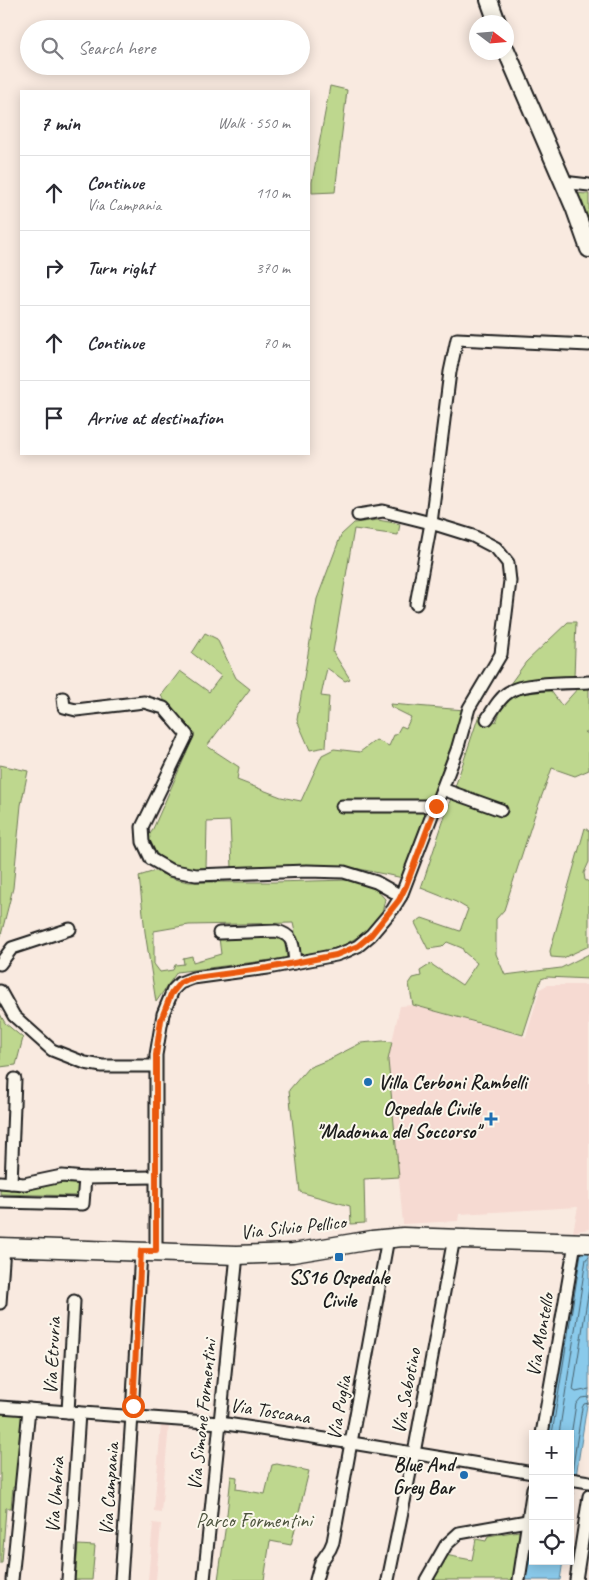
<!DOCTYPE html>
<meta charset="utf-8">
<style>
body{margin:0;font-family:Caveat,sans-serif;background:#f7f7f7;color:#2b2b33}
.controls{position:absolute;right:15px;bottom:15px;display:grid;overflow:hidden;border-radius:0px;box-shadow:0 2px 12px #0003}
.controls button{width:45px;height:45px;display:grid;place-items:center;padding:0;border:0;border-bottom:1px solid #e1e1e2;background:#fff;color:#2b2b33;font:25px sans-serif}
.compass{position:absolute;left:469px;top:15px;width:45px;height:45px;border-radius:50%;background:#fff;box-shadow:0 2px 12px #0003;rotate:106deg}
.stop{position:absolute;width:15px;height:15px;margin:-11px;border:4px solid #ea580c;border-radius:50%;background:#fff}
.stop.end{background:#ea580c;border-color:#fff;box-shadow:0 1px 5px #0008}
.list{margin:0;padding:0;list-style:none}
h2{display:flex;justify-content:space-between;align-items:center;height:65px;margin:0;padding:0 20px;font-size:21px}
h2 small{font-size:16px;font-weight:400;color:#7c7c81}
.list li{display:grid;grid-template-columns:32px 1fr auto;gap:15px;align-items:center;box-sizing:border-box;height:75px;padding:0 20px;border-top:1px solid #e1e1e2}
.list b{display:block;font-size:19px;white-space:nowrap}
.list p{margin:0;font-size:16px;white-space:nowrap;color:#7c7c81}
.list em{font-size:16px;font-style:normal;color:#7c7c81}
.icon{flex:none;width:28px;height:28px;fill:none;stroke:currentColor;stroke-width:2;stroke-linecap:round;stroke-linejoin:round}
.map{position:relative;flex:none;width:589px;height:1580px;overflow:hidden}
.search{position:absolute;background:#fff;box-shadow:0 2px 12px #0003;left:20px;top:20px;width:290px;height:55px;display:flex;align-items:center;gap:12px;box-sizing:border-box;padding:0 18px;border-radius:28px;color:#7c7c81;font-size:19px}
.panel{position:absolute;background:#fff;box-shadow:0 2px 12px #0003;left:20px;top:90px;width:290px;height:365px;border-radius:0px}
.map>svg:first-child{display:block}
</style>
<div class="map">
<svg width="589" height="1580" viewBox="0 0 589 1580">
<rect width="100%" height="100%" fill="#f9eae0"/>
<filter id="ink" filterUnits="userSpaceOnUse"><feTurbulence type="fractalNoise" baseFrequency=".02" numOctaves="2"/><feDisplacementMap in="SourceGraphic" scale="10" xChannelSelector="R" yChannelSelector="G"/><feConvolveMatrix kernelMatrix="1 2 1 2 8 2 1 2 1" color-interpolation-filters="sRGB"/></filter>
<g filter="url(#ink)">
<g fill="#f6dad2">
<path d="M547,985H589V1229L573,1232L578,1207L459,1214L458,1221L403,1224L388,1060L400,1006L413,1005L526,1037L540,989Z"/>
<path d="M161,1424L169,1425L161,1512L154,1511Z"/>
<path d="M153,1523L161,1524L156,1580H148Z"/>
</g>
<g fill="#bed78e" stroke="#6d7a55">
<path d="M330,86L347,90L335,192L312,193V182Z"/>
<path d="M571,193L589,194V236Z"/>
<path d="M378,520L400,524L398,535L354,529L333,652L350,679L345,681L327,668L321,696L329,697L326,747L310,750L297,720L317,599L341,535L354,523Z"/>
<path d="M568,622H576L574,677L510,684L526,662Z"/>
<path d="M205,633L217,639L236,678L250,689L207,746L239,767L237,780L281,797L301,801L322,755L334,749L360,752L376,740L389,746L394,735H396L401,726L406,728L411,717L391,707L390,704L465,710L437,804L362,811L386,812L435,808L408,879L345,866H275L232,868L230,821L207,822L206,869C175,869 162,866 147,839L152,831L194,736L161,696L180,671L209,692L221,676L192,653Z"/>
<path d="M579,687L589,688V732H585L589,735V770L575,776L552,768L534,817L504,910L496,919V954L505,975L561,968L589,954V979L547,977L541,979L523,1035L413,1005L409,984L413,978L421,976L420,971L431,964L462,985L477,963L464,952L462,948L447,942L442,947L428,949L415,923L422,918L460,931L468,909L456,902L421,888L451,798L503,805L455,787L479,715L496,722C508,691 520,690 551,691L562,706Z"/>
<path d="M0,765L28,771L21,805L13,888L0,939Z"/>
<path d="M585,828L589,831V862L584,873L585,880L589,882V946L563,958L551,957L550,951Z"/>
<path d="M155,871L174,879L189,882H274L348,880L375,888L385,899L382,913L366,932L337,949L300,955L293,923L189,925L154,931V964L160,972L173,970L175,965L184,964L183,958L192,956L193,962L221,954L219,938L274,934L284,938L287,958L177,972L156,1002L145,932L139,876Z"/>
<path d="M0,1014L5,1023L23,1038L16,1065L0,1067Z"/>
<path d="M383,1041L392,1042L388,1060L399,1177L364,1179L365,1223L351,1224L350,1206L300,1192L289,1090L308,1068L330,1059L361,1043Z"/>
<path d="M56,1182H69L79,1185L81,1188L78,1196L0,1194V1188L23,1191Z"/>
<path d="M0,1412L24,1413L16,1487H13L11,1508H6L2,1563H0Z"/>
<path d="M277,1464L309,1471L291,1545L270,1541L264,1580H218L226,1524L231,1476L237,1477L236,1489L265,1494L272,1465Z"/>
<path d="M519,1531L520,1541L514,1580H430L445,1555L472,1560L476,1539L486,1541L488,1536Z"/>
<path d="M78,1545L95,1546L92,1580H75Z"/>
</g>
<g fill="#8acaeb" stroke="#5e8498">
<path d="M577,1245L589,1246V1392L570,1515V1434H547Z"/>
<path d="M533,1526V1561H563L560,1580H524Z"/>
</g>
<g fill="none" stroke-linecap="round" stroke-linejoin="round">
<g stroke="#48626f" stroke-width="1">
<path d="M589,1288L573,1390L576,1392L589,1389"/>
<path d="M552,1434L581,1253"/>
<path d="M559,1434L586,1259L589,1257"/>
<path d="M570,1442L576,1404L581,1398L589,1397"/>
<path d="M572,1472L582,1408L584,1404L589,1403"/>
</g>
<g stroke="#1c1c1c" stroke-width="15">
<g id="street">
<path d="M563,182L589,185"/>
<path d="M358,515L383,511L431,523L473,536L496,548L508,563L510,581L501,654L469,708L457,750L401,896"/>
<path d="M416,604L431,523L450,372L457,339L589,345"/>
<path d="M63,698L64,707L76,710L144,702L164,708L187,735L142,827L143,842L151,859L170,870L196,875L307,871L344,872L376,882L401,896L393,909L371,935L358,946L347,951L336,955L268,968L193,978L180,983L173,990L163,1014L156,1055V1251"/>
<path d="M487,719C493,710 499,698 509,692C523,682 571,683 589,682"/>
<path d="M442,789L501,810"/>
<path d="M342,806H436"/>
<path d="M219,933L276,931C295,935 293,946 295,963"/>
<path d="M0,964L12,948L70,929"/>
<path d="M0,991L14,1016L52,1050L85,1063L102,1066H155"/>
<path d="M0,1182L24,1184L62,1176L85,1178L155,1177"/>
<path d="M11,1183L15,1079"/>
<path d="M0,1202L83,1204L85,1178"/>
<path d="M0,1303L4,1247"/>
<path d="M0,1407L220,1423L352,1443L533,1473"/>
<path d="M68,1412L74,1301"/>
<path d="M542,1434L575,1243"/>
<path d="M570,1479L589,1482"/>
<path d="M12,1580L29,1409"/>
<path d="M68,1580L79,1413"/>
<path d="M121,1580L132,1415L141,1251"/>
<path d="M204,1580L237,1255"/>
<path d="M316,1580L321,1562L330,1549L333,1542L388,1238"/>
<path d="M388,1580L414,1453L454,1238"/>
<path d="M426,1580L446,1545L459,1533L527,1521"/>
<path d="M519,1580L533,1488"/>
<path d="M576,1580L589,1496"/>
</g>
</g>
<g stroke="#1c1c1c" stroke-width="20">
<g id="secondary">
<path d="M489,0L497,22"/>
<path d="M506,50L574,207L589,249"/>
</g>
</g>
<g stroke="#1c1c1c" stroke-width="21">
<path id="primary" d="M0,1247L237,1255L293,1253L372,1240L403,1237L589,1243"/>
</g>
<use href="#street" stroke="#fbf7ec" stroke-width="11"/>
<use href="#secondary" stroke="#fbf7ec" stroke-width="16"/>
<use href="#primary" stroke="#fbf7ec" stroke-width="18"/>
</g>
</g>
<g fill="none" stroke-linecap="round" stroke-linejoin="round" filter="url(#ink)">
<path stroke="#ea580c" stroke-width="6" d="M133,1406L141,1251H156V1055L161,1020L171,994L180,983L188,979L268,968L336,955L358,946L371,935L399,900L406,886L436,806"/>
</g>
<g fill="#1f6fb2" stroke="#fbf7ec" stroke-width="2">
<circle cx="368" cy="1082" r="5"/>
<path d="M488.5 1111.5h5v5h5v5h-5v5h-5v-5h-5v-5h5z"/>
<rect x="334" y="1252" width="10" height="10" rx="2.5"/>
<circle cx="464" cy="1475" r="5"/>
</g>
<g text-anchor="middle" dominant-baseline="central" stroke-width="4" stroke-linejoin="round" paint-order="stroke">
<g font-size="20" font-weight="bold" fill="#1c1c1c" stroke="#fbf7ec" text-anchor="end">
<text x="378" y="1082" text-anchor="start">Villa Cerboni Rambelli</text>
<text x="480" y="1108">Ospedale Civile<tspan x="480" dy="23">"Madonna del Soccorso"</tspan></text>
<text x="339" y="1277" text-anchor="middle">SS16 Ospedale<tspan x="339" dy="23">Civile</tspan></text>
<text x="454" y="1464">Blue And<tspan x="454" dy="23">Grey Bar</tspan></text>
</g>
<g font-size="20" fill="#1c1c1c" stroke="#fbf7ec">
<text transform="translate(293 1227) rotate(-6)">Via Silvio Pellico</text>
<text transform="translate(540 1335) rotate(-80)">Via Montello</text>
<text transform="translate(52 1356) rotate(-87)">Via Etruria</text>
<text transform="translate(406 1391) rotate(-79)">Via Sabotino</text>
<text transform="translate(339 1408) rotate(-80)">Via Puglia</text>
<text transform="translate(270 1411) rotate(9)">Via Toscana</text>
<text transform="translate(202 1415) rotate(-84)">Via Simone Formentini</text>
<text transform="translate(109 1489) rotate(-86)">Via Campania</text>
<text transform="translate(55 1495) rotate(-86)">Via Umbria</text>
</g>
<g font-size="20" fill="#4d543e" stroke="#fbf7ec">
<text x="254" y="1520">Parco Formentini</text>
</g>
</g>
</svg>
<div class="controls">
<button>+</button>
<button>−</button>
<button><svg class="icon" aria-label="locate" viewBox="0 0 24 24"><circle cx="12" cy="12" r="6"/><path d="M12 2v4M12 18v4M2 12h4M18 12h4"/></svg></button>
</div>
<svg class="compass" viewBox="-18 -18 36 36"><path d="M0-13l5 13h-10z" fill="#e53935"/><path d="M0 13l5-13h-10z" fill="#7c7c81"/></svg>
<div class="stop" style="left:133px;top:1406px"></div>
<div class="stop end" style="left:436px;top:806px"></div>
<div class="search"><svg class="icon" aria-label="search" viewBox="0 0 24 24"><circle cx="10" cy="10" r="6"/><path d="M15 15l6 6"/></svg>Search here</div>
<section class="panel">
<h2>7 min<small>Walk · 550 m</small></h2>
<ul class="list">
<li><svg class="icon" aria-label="ahead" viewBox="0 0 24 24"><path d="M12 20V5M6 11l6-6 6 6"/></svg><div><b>Continue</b><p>Via Campania</p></div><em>110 m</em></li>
<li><svg class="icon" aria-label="right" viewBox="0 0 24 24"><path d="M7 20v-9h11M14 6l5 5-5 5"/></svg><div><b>Turn right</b></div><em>370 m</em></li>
<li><svg class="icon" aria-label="ahead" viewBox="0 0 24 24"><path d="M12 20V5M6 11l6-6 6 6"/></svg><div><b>Continue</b></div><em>70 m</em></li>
<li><svg class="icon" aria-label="arrive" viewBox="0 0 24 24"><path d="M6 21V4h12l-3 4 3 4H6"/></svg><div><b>Arrive at destination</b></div></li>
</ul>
</section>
</div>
